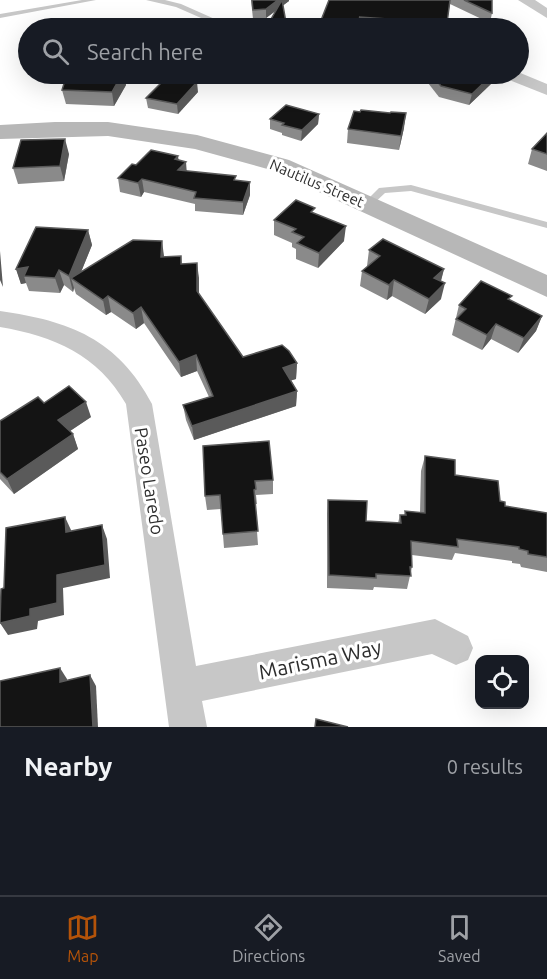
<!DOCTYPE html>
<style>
body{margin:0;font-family:Ubuntu,sans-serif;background:#20242c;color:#f1f3f6}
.controls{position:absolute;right:18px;bottom:18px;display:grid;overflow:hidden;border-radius:12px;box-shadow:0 6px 24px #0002}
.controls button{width:54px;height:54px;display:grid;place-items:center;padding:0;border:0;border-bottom:2px solid #363941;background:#171b24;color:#f1f3f6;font:30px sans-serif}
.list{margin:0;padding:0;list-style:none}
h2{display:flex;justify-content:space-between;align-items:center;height:78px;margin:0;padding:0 24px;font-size:26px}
h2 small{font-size:20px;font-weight:400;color:#9ea1a6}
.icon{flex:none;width:33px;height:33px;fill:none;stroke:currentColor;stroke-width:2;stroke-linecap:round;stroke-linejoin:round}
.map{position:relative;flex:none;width:547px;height:727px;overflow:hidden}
.search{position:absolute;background:#171b24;box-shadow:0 6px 24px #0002;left:18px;right:18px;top:18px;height:66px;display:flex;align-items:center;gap:15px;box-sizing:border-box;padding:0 21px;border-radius:33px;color:#9ea1a6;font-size:22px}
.sheet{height:168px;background:#171b24}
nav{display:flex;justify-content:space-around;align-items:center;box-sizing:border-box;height:84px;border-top:2px solid #363941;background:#171b24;font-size:16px;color:#9ea1a6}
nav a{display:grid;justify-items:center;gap:3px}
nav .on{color:#b45309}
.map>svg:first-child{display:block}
</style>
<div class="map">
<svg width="547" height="727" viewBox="0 0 547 727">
<rect width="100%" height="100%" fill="#fff"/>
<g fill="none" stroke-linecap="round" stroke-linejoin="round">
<g fill="#c7c7c7" fill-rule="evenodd">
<path d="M82,0H96L0,18V14Z"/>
<path d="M146,0H165L181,4L235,28H224L176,7Z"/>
<path d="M411,185L547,222V228L411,191L385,193L370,207L367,208L362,205L379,188Z"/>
</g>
<g fill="#c7c7c7" fill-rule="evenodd">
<path d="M518,0H535L547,8V18Z"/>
<path d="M518,72L547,84V95L502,77L500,74Z"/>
<path d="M0,311C70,321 118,339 152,404L196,666L435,619L468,636L473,648L468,660L456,665L432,654L202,701L207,727H169L126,404C98,355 54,336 0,327Z"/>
</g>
<path fill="#b7b7b7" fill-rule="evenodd" d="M55,122H108L197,135L289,160L547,275V297L271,170L195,149L108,136L0,139V125Z"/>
</g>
<g fill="#8a8a8a">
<path d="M251,0H289V1L266,18L253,19Z"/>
<path d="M329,0H492V13L490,23L450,4L446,28H318Z"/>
<path d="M67,74H124L126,85L114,106L66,104L62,90Z"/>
<path d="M421,74H494L492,83L469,105L439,97Z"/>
<path d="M198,92L178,114L148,108L146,98Z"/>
<path d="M319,114L318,124L301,141L282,135V133L270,129V119Z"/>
<path d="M404,128L399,150L347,143L348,129Z"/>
<path d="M547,133V171L528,164L532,149Z"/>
<path d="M69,154L64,181L18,184L13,168Z"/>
<path d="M179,160L187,171L236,180L250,195L243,215L195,211V204L144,192L141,197L120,192L118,178L136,165Z"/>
<path d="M315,214L344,241L318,268L296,259V249L292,247V243L274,235V220Z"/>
<path d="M88,230L92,245L81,272L164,257L181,256L182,264L199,278V294L243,357L297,363L296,379L291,380L297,391L296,406L194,440L186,420L183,405L209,397L197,371L181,377L144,323L136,329L111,312L106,315L76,294L74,288L73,292L64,285L60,293L29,291L26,283L21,284L16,269Z"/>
<path d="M369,250L444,269L441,281V299L425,314L392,296L387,300L360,286L362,271L368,266H367Z"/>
<path d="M510,300L542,316L536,331L518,353L491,339L482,350L452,335L459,305Z"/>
<path d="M44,403L91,417L70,431L73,434L78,449L14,494L0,479V421Z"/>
<path d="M203,446L273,480V494L256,495L257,504H255L258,545L224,548L221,509L207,510L205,496Z"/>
<path d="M425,456L455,475L500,501L505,506L547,513V572L521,567L520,564L512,563V561L455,553L452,560L412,555V567L407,589L374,587L373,590L327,588V514L328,500L366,521L398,523L400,515H404L405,511L420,513L421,471Z"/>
</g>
<g fill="#5a5a5a">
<path d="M278,0H289V1L266,18V9Z"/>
<path d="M122,74H124L126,85L114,106L112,92Z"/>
<path d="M493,74H494L492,83L469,105L472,94Z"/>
<path d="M197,82L198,92L178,114L177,104Z"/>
<path d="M406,113L404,128L399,150L401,136Z"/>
<path d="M319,114L318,124L301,141L302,130Z"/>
<path d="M65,139L69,154L64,181L60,166Z"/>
<path d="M178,156L180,169L186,162L187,175L180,183L175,159Z"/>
<path d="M142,179L144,192L141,197L138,183Z"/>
<path d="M250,182V195L243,215V202Z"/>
<path d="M346,226L344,241L318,268L319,253Z"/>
<path d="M88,230L92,245L77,282L71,278L74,288L73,292L69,276Z"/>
<path d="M162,241L164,256L163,273L161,257Z"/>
<path d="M0,250V251L3,287L0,280Z"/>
<path d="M197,263L199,278V307L197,291Z"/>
<path d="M28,267L24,276L26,283L21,284L16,269Z"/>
<path d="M444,269L440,284L434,278Z"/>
<path d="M59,270L64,285L60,293L55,278Z"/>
<path d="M394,280L392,296L387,300L389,285Z"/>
<path d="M445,283L441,299L425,314L429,299Z"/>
<path d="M108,296L111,312L106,315L103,300Z"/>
<path d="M141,307L144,323L136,329L133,313Z"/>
<path d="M542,316L536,331L518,353L524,338Z"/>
<path d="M496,324L491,339L482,350L487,335Z"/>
<path d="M196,355L197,371L181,377L179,362Z"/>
<path d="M297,363L296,379L283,383V368Z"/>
<path d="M297,391L296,406L194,440L192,426Z"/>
<path d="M86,402L91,417L64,435L58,420Z"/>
<path d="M73,434L78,449L14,494L7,479Z"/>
<path d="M65,517L71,530L72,546L66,532Z"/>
<path d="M102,525L107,539L110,578L63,588L64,615L38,621L37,629L8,635L0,623L30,609L57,575Z"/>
<path d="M60,668L67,679V693L60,682Z"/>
<path d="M90,675L96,686L98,727H93Z"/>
</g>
<g fill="#141414" stroke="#5a5a5a" stroke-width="1.5">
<path d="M252,0H278L266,9L253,10Z"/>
<path d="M282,0L287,28H266Z"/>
<path d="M329,0H450L447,23L359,17L386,28H318Z"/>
<path d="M464,0H492V13Z"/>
<path d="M67,74H122L112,92L62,90Z"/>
<path d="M431,74H493L472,94L441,86Z"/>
<path d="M167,77L197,82L177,104L146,98Z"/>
<path d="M286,105L319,114L302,130L282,125L284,123L270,119Z"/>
<path d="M361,110L390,113L391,112L406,113L401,136L348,129L354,111L360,112Z"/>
<path d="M547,133V154L532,149Z"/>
<path d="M65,139L60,166L13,168L21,140Z"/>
<path d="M151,150L178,156L175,159L186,162L178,170L236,176L234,180L250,182L243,202L194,198L196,192L142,179L138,183L118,178L132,164L136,165Z"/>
<path d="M296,200L315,208L311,212L346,226L319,253L297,243L304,237L292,232L296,229L274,220Z"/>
<path d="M36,227L88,230L69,276L59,270L55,278L24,276L28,267L16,269Z"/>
<path d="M383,239L444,269L434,278L445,283L429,299L394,280L389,285L362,271L380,256L369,250Z"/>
<path d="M133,240L162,241L161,257L181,256V264L197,263V291L243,357L282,345L289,351L297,363L283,368L297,391L192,426L183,405L213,396L196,355L179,362L141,307L133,313L108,296L103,300L71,278Z"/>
<path d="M481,281L512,296L508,299L542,316L524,338L496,324L487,335L456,319L466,309L459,305Z"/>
<path d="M69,386L86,402L58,420L73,434L7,479L0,472V421L38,397L44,403Z"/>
<path d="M269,441L273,480L255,481L256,489L254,490L258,531L223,534L220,495L205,496L203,446Z"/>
<path d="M425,456L455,460V475L498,481L500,501L505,502V506L547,513V557L528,554V551L519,549V547L457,539L458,547L411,541L412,567H410L411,576L376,574V578L329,575L328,500L367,501L366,521L401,523L400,515H406L405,511L425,513Z"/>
<path d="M65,517L66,532L102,525L105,565L57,575V603L30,609V616L0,623L1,589L4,588L6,528Z"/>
<path d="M60,668V682L90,675L93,727H0V681Z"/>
<path d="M316,719L348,727H315Z"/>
</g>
<g text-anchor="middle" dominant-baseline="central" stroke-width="6" stroke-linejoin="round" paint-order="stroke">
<g font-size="15" fill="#2d2d2d" stroke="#fff">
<text transform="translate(317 183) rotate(23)">Nautilus Street</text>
</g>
<g font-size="18" fill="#2d2d2d" stroke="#fff">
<text transform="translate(150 481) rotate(81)">Paseo Laredo</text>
</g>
<g font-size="21" fill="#2d2d2d" stroke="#fff">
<text transform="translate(320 659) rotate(-12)">Marisma Way</text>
</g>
</g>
</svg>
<div class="controls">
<button><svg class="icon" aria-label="locate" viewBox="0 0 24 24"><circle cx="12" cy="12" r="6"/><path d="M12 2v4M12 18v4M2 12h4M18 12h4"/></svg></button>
</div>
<div class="search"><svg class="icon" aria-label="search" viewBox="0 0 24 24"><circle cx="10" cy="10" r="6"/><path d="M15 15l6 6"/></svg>Search here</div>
</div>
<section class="sheet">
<h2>Nearby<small>0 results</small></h2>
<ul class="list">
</ul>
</section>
<nav>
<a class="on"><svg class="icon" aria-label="map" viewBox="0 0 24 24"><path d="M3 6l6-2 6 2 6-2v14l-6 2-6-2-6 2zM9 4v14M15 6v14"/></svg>Map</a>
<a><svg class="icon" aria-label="directions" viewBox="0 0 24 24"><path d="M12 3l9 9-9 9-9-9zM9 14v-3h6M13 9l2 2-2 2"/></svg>Directions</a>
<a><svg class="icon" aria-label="saved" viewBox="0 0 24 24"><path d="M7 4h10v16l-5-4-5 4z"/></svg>Saved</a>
</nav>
